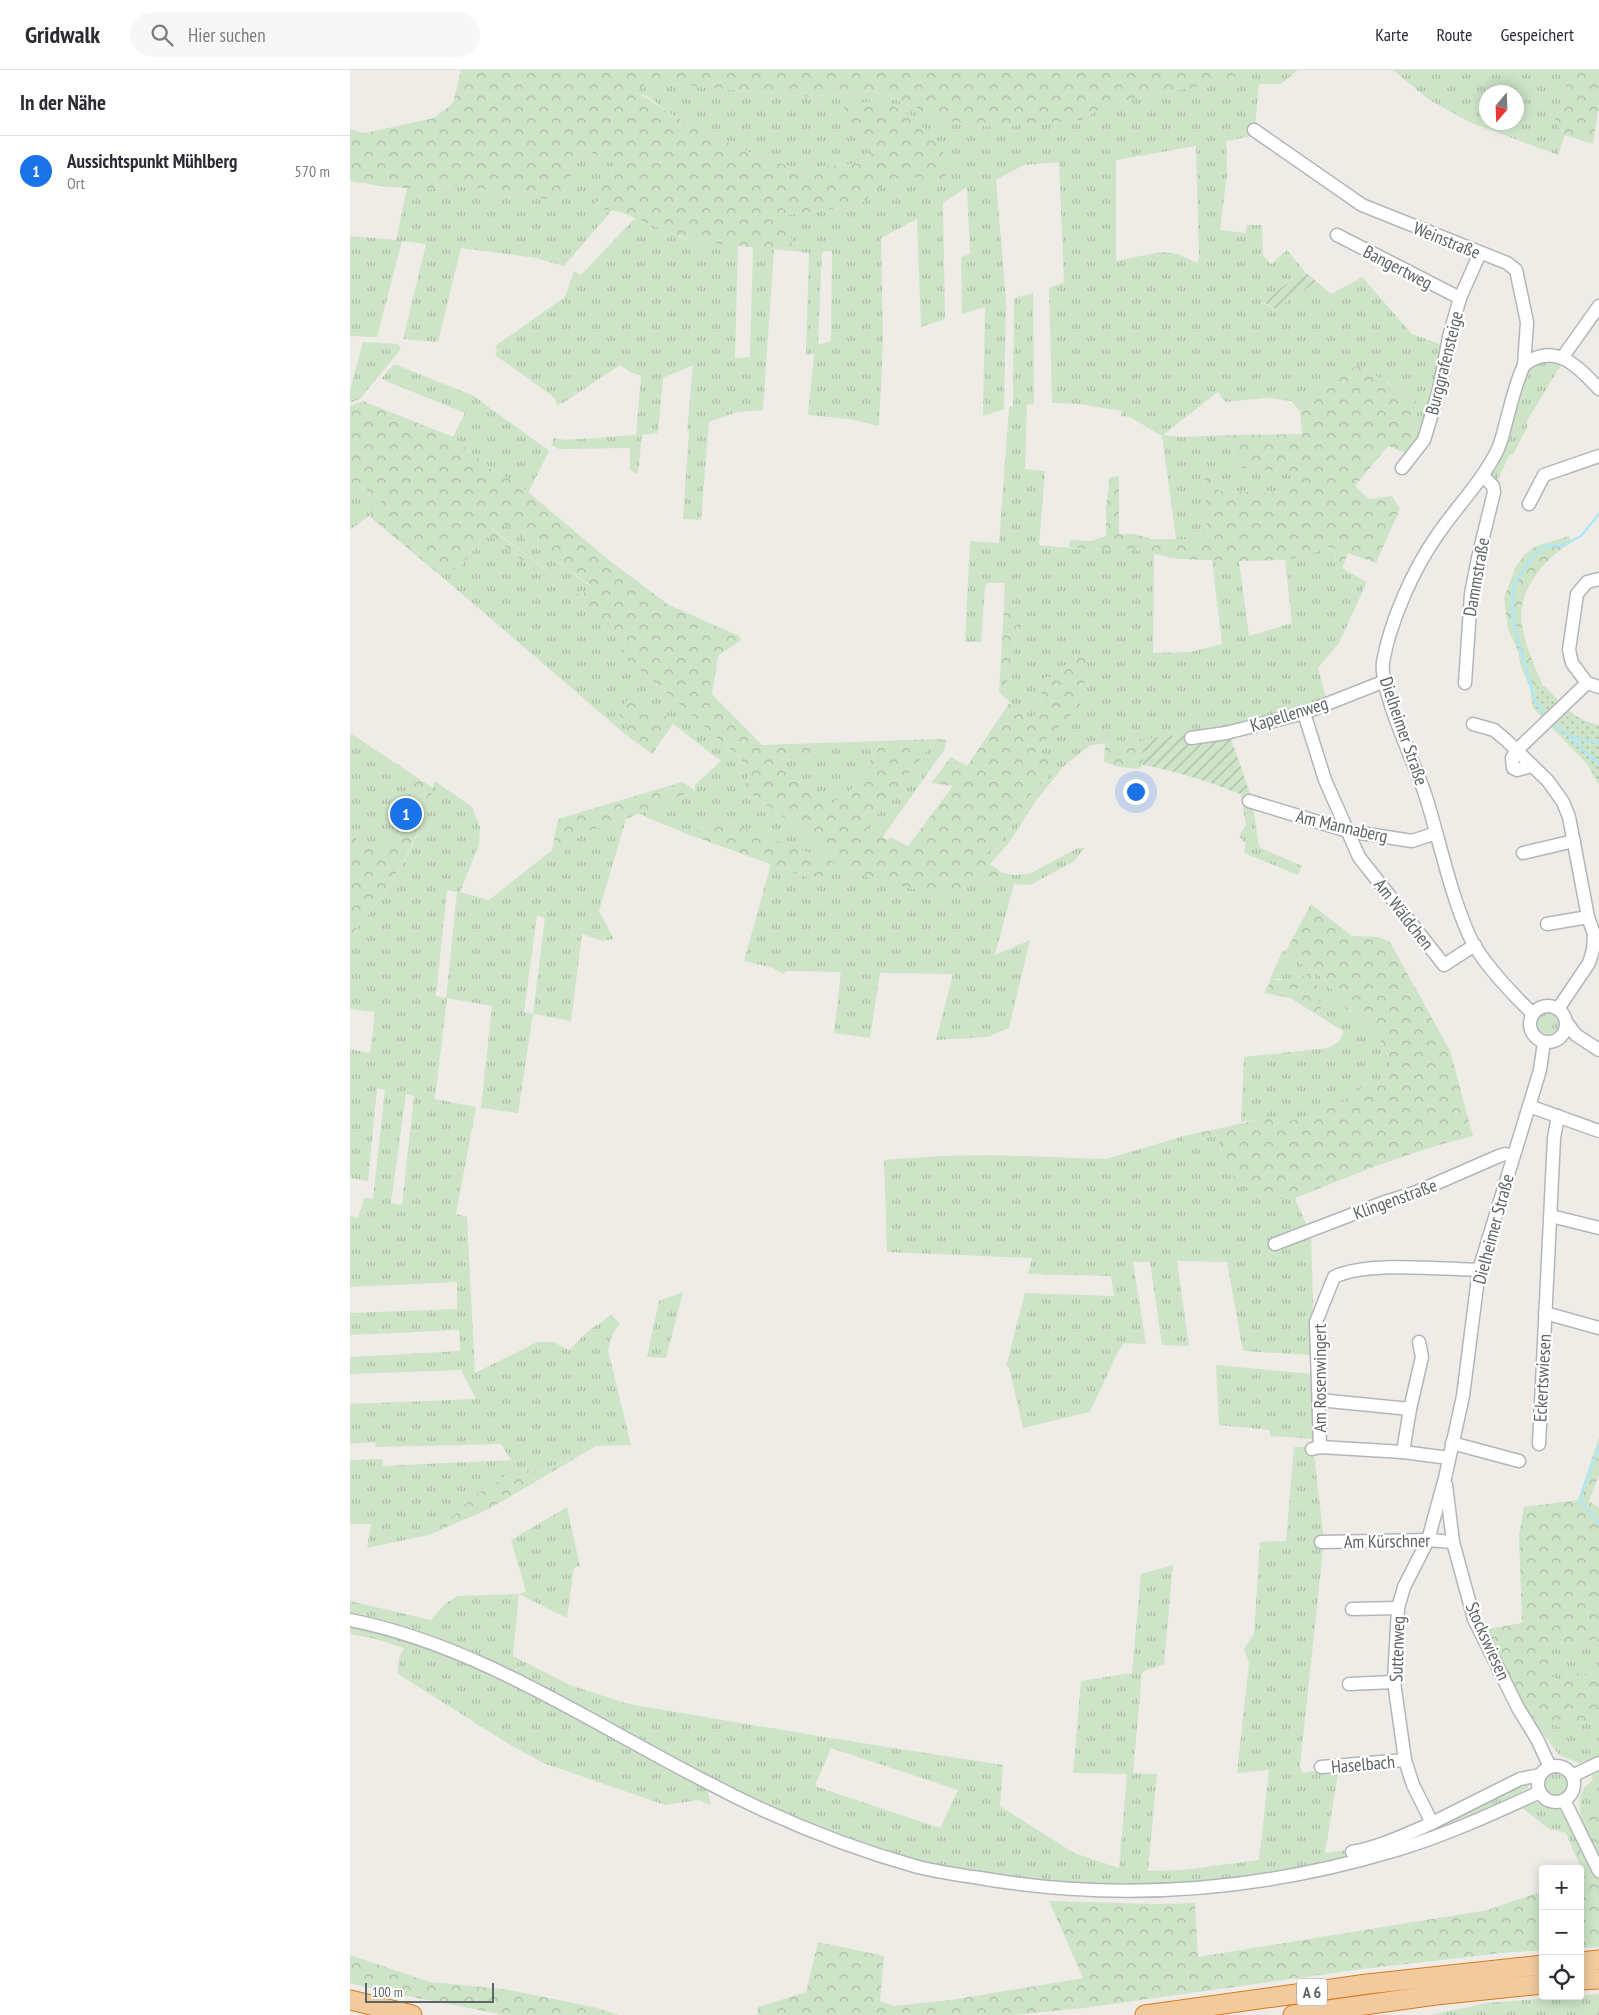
<!DOCTYPE html>
<html lang="de">
<meta charset="utf-8">
<style>
body{margin:0;font-family:"PT Sans Narrow",sans-serif;background:#f7f7f7;color:#2b2b33}
.controls{position:absolute;right:15px;bottom:15px;display:grid;overflow:hidden;border-radius:5px;box-shadow:0 2px 12px #0003}
.controls button{width:45px;height:45px;display:grid;place-items:center;padding:0;border:0;border-bottom:1px solid #e1e1e2;background:#fff;color:#2b2b33;font:25px sans-serif}
.compass{position:absolute;left:1129px;top:15px;width:45px;height:45px;border-radius:50%;background:#fff;box-shadow:0 2px 12px #0003;rotate:199deg}
.scale{position:absolute;left:15px;bottom:12px;width:129px;box-sizing:border-box;padding-left:5px;border:2px solid #5f6466;border-top:0;font-size:14px;line-height:18px;white-space:nowrap;color:#5f6466;-webkit-text-stroke:4px #fff;paint-order:stroke}
.you{position:absolute;left:785px;top:721px;width:18px;height:18px;margin:-12px;border:4px solid #fff;border-radius:50%;background:#1a73e8;box-shadow:0 0 0 8px #1a73e833}
.badge{display:grid;place-items:center;width:32px;height:32px;border-radius:50%;background:#1a73e8;color:#fff;font-size:16px;font-weight:700}
.pin{position:absolute;translate:-50% -50%;border:2px solid #fff;box-shadow:0 1px 5px #0006}
.list{margin:0;padding:0;list-style:none}
h2{display:flex;justify-content:space-between;align-items:center;height:65px;margin:0;padding:0 20px;font-size:21px}
h2 small{font-size:16px;font-weight:400;color:#7c7c81}
.list li{display:grid;grid-template-columns:32px 1fr auto;gap:15px;align-items:center;box-sizing:border-box;height:70px;padding:0 20px;border-top:1px solid #e1e1e2}
.list b{display:block;font-size:19px;white-space:nowrap}
.list p{margin:0;font-size:16px;white-space:nowrap;color:#7c7c81}
.list em{font-size:16px;font-style:normal;color:#7c7c81}
.icon{flex:none;width:28px;height:28px;fill:none;stroke:currentColor;stroke-width:2;stroke-linecap:round;stroke-linejoin:round}
.map{position:relative;flex:none;width:1249px;height:1945px;overflow:hidden}
header{display:flex;align-items:center;gap:30px;box-sizing:border-box;height:70px;padding:0 25px;background:#fff;border-bottom:1px solid #e1e1e2}
header strong{font-size:24px}
nav{display:flex;gap:28px;margin-inline-start:auto;font-size:18px}
.search{width:350px;height:45px;background:#f7f7f7;display:flex;align-items:center;gap:12px;box-sizing:border-box;padding:0 18px;border-radius:28px;color:#7c7c81;font-size:19px}
main{display:flex}
aside{flex:1;background:#fff}
.map>svg:first-child{display:block}
</style>
<header>
<strong>Gridwalk</strong>
<div class="search"><svg class="icon" aria-label="search" viewBox="0 0 24 24"><circle cx="10" cy="10" r="6"/><path d="M15 15l6 6"/></svg>Hier suchen</div>
<nav><a>Karte</a><a>Route</a><a>Gespeichert</a></nav>
</header>
<main>
<aside>
<h2>In der Nähe<small></small></h2>
<ul class="list">
<li><span class="badge">1</span><div><b>Aussichtspunkt Mühlberg</b><p>Ort</p></div><em>570 m</em></li>
</ul>
</aside>
<div class="map">
<svg width="1249" height="1945" viewBox="0 0 1249 1945">
<defs>
<pattern id="grass-tufts" width="24" height="20" patternUnits="userSpaceOnUse" patternTransform="scale(1.25)"><rect width="24" height="20" fill="#cde4c7"/><path d="M3 7l-1-3M5 7V3M7 7l1-3M15 17l-1-3M17 17v-4M19 17l1-3" fill="none" stroke="#aabca5"/></pattern>
<pattern id="forest-crowns" width="20" height="18" patternUnits="userSpaceOnUse" patternTransform="scale(1.25)"><rect width="20" height="18" fill="#cde4c7"/><path d="M2 6a3 3 0 1 1 6 0M12 15a3 3 0 1 1 6 0" fill="none" stroke="#aabca5"/></pattern>
<pattern id="park-dots" width="8" height="8" patternUnits="userSpaceOnUse" patternTransform="scale(1.25)"><rect width="8" height="8" fill="#cde4c7"/><path d="M2 2h.1M6 6h.1" fill="none" stroke="#aabca5" stroke-width="1.8" stroke-linecap="round"/></pattern>
<pattern id="garden-furrows" width="10" height="10" patternUnits="userSpaceOnUse" patternTransform="scale(1.25)"><rect width="10" height="10" fill="#cde4c7"/><path d="M-1 1l2-2M0 10L10 0M9 11l2-2" fill="none" stroke="#aabca5"/></pattern>
</defs>
<rect width="100%" height="100%" fill="#efece8"/>
<g fill="url(#grass-tufts)" fill-rule="evenodd">
<path d="M901,0H948L931,14H909L905,56L898,67L876,71L877,105L870,160L895,163L897,155H912L913,186L921,194L937,180L955,202L911,232L925,239L967,212L981,224L1012,207L1062,264L1096,276L1068,375H1063L1066,330L1047,319L1036,311L959,326L950,341L941,331L917,328L875,332L868,322L813,365L831,367L877,365L889,398L944,402L937,423L869,421L854,403L858,467L855,469H826L812,366L780,347L771,346L772,341L729,334L702,333L699,218L714,212L709,92L674,95L646,110L656,230L654,339L633,346L635,237L612,244L611,187L620,184L617,117L593,133L595,249L571,257L567,149L531,168L533,269L529,356L499,349L458,345L464,284L456,285L459,183L443,181L438,145L508,136L535,114L573,106L594,110L499,57L523,75L516,93L447,99L406,85L367,68L326,47L298,27L286,22L297,12L461,27L521,20L567,38L574,44L616,56L679,55L732,50L757,34L874,11ZM846,76L849,188L847,193L828,184L810,182L766,191V90ZM482,181L481,271L468,275L472,182Z"/>
<path d="M1043,0H1222L1204,51L1215,65L1208,85L1119,52L1078,29ZM1136,22H1166V52H1136Z"/>
<path d="M234,79L265,93L244,137L263,139L214,196L186,188L111,178L88,272L53,269L76,174L52,171L27,267L0,266V166L46,170L57,118L75,120L107,116L210,131Z"/>
<path d="M285,148L335,169L353,173L388,175L385,288L400,287L403,177L424,179L413,340L387,342L359,352L351,450L333,449L339,361H337L343,295L313,308L308,363L292,365L288,404L280,400V378L209,379L201,375L204,368L215,370L286,365L291,306L280,302L270,295L213,333L207,335L205,328L145,285L147,281L145,276L215,227L224,201L231,205Z"/>
<path d="M683,223L684,334L677,335L675,399L695,401L689,475L742,480L781,479L804,484L803,583L840,582L872,574L862,490L889,491L899,566L942,553L935,490L951,487L981,477L986,478L985,494L1017,512L989,573L968,598L977,630L943,642L858,663L755,673L739,676L714,696L685,732L658,774L640,794L635,784L650,773L681,724L699,706L687,678L693,673L713,597L709,608L694,607L691,631L682,651L654,627L670,551L654,538L655,513H638L635,517L631,572H615L620,471L649,473L659,337L663,336L664,228Z"/>
<path d="M13,272L48,274L51,279L10,329L0,333V320Z"/>
<path d="M1196,292L1211,295L1177,351V357L1163,385L1160,384L1146,413L1140,407L1147,395L1170,320L1180,298Z"/>
<path d="M44,294L124,326L199,381L178,423L171,416L140,398L103,367L115,343L31,309Z"/>
<path d="M4,412L32,430L19,446L0,460V415Z"/>
<path d="M147,448L240,516L231,526L140,457Z"/>
<path d="M137,462L275,573L273,587L298,607L390,688L401,701L394,719L440,752L484,789V792L513,806L580,823L610,819L634,812L651,811V802L663,805L679,804L728,778H735L723,792L680,815L664,814L645,885L680,870L659,958L638,967L586,970L603,904L530,903L520,968L484,963L491,902L436,901L433,904L423,898L394,891L421,794L467,811L438,776L366,748L340,765L298,748L289,743L345,720V715L371,691L323,654L312,642L293,632L277,652L276,665L97,511L91,506L111,496Z"/>
<path d="M0,663L62,704L59,713L58,735C56,738 51,740 49,743C41,756 44,770 34,782L8,771L0,762Z"/>
<path d="M586,669L597,670L594,680L532,768L515,760Z"/>
<path d="M533,671L499,723L477,737L445,710L431,690L459,688L469,673Z"/>
<path d="M85,711L122,737L130,757L129,774L110,822L139,830L202,780L205,786L213,785L227,768L238,761L276,749L249,841L264,869L253,871L232,864L221,951L183,944L168,1043L131,1038L142,936L97,928L85,1029L126,1037L106,1144L117,1147L125,1303L187,1272H203L219,1280L237,1262L261,1245L270,1253L262,1265L258,1280L281,1375L246,1376L229,1386L186,1402L174,1399L161,1401L149,1411L125,1425L104,1445L79,1465L17,1478L21,1454H0V1390L32,1389L33,1396L161,1390L151,1374L25,1377L26,1372L0,1374V1334L126,1329L111,1300L0,1304V1287L110,1281L109,1260L0,1265V1243L107,1239V1212L0,1217V1146L8,1148L14,1128L23,1129L35,1020L27,1018L18,1111L0,1108V979L20,983L25,942L0,939V867C26,837 52,800 68,763C75,746 78,728 85,711ZM97,820L107,822L96,928L86,926ZM187,845L195,848L183,944L174,942ZM56,1024L64,1026L52,1135L41,1133Z"/>
<path d="M891,725L902,729L909,777L952,796L948,805L894,783L896,774L889,766L896,755Z"/>
<path d="M932,882L963,901L974,909L996,939L1020,952L1039,988V1009L1016,1014L993,1032L963,1045L924,1055L923,1048L891,1052L894,987L977,978C985,975 993,970 993,961L972,948L966,916L957,903L943,910L927,909L919,911Z"/>
<circle cx="1198" cy="953" r="11"/>
<path d="M867,1065L877,1099L920,1129L945,1128L961,1166L963,1230L961,1285L893,1281L877,1192L827,1191L839,1276L812,1275L800,1192H783L796,1274L774,1273L767,1284L740,1342L673,1358L659,1297L656,1296L675,1223L764,1226L761,1206L678,1204L682,1188L537,1182L534,1090L590,1086L641,1085L756,1089L834,1066V1073Z"/>
<path d="M333,1222L316,1288L297,1287L309,1231Z"/>
<path d="M866,1295L963,1304L964,1369L920,1366V1360L869,1355Z"/>
<path d="M944,1377H963L974,1470L950,1696L952,1703L989,1698L975,1783C1049,1775 1116,1740 1183,1709L1177,1719L1170,1723L1077,1766L949,1800L821,1817L667,1812L565,1792L438,1748L224,1635L0,1546V1531L81,1550L95,1534L108,1526L169,1524L176,1521L161,1470L217,1437L230,1496L224,1498L217,1548L169,1524L163,1586L220,1615L278,1634L474,1667L653,1695L650,1736L724,1783L769,1798L777,1704L723,1703L731,1611L782,1603L791,1504L823,1495L814,1594L792,1602L783,1703L807,1704L798,1801L833,1800L909,1790L919,1700L887,1703L899,1593L894,1579L904,1564L910,1472L936,1471ZM481,1678L608,1720L590,1758L465,1716Z"/>
<path d="M0,1556C125,1582 245,1658 357,1718L361,1735L349,1730L315,1735L193,1693L157,1673L48,1604L49,1588L54,1578L26,1569L0,1564Z"/>
<path d="M1249,1569V1607L1227,1603L1211,1612L1198,1604V1575Z"/>
<path d="M1180,1646L1211,1657L1249,1650V1687L1229,1693L1209,1685Z"/>
<path d="M1249,1701V1737L1231,1746C1228,1730 1229,1720 1243,1710L1242,1705Z"/>
<circle cx="1206" cy="1714" r="12"/>
<path d="M1182,1731L1208,1738L1240,1777L1223,1780L1216,1763L1199,1759L1171,1737Z"/>
<path d="M1249,1924V1945H1081L1137,1933Z"/>
</g>
<g fill="url(#forest-crowns)" fill-rule="evenodd">
<path d="M111,0H901L875,11L757,34L732,50L679,55L616,56L574,44L567,38L521,20L461,27L297,12L287,22L326,47L367,68L406,85L447,99L516,93L522,75L499,57L491,39L506,32H533L564,46L600,91L594,110L577,115L573,106L535,114L508,136L438,145L443,181L346,172L308,158L274,143L243,137L265,94L234,79L210,131L107,116L75,120L31,116L0,111V59L15,63L84,48L103,33Z"/>
<path d="M1222,0H1249V34L1243,74L1215,65L1204,51Z"/>
<path d="M1008,295C1028,306 1046,319 1066,330L1063,375L1058,384L1038,376L1005,416L1019,429L1042,426L1050,439L1026,493L998,483L992,498L985,494L986,479L981,477L951,487L935,490L889,491L828,489L781,479L742,480L718,477L721,470L741,471L756,466V437L760,407L769,406V464H785L802,469H854L858,467L854,402L869,421L937,423L943,402L889,398L877,365L952,364L950,341L959,326Z"/>
<path d="M13,331L103,367L140,398L171,416L260,491L319,535L389,566L391,570L368,586L362,624L412,675L469,673L459,688L431,690L445,710L477,736L499,723L533,671L586,669L516,760L538,770L540,767L558,776L603,716L581,713L601,687L617,696L660,632L682,650L691,631L694,607L709,608C715,591 719,591 736,586L734,624L729,637L687,678L703,697L699,706L681,724L650,773L635,784L640,794L651,802V811L634,812L610,819L579,823L513,806L484,793L477,809L467,811L340,765L366,748L484,792V789L440,752L394,719L401,701L390,688L298,607L273,587L275,573L137,462L111,496L91,506L19,446L32,430L4,412L0,415V336ZM147,449L240,515V516L231,526L140,458Z"/>
<path d="M1219,466L1221,473C1197,486 1174,514 1171,542C1169,566 1192,614 1203,636L1184,618H1180L1171,597L1168,581L1158,559L1154,528L1165,498L1175,484L1186,476Z"/>
<path d="M654,538L670,551L654,627L649,622Z"/>
<path d="M286,621L293,632L312,642L323,654L302,684L276,665L277,652L266,642Z"/>
<path d="M793,669V695L789,699L768,697L754,692L755,673Z"/>
<path d="M62,704L83,718C69,773 37,824 0,867V762L8,771L34,781C44,770 39,767 43,755C46,745 53,742 58,735L59,713Z"/>
<path d="M332,712L345,720L276,749L238,761L227,768L213,785L205,786L202,780L208,749Z"/>
<path d="M961,834L1002,866L1029,867L1040,872L1100,981L1123,1066L1085,1076L1023,1097L945,1128L920,1129L892,1118L877,1099L867,1065L834,1073V1066L916,1048H923L924,1055L963,1045L993,1032L1016,1014L1039,1009V987L1020,952L996,939L974,909L965,902L972,948L940,928L914,923L921,910H943L963,901L932,882L937,879Z"/>
<path d="M1249,1367V1405L1239,1431L1249,1438V1569L1198,1575V1604L1211,1612L1227,1603L1249,1607V1650L1211,1657L1180,1646L1132,1560L1172,1553L1169,1465L1174,1437L1228,1430Z"/>
<path d="M229,1386L139,1439L79,1465L104,1445L125,1425L149,1411L161,1401L174,1399L187,1402Z"/>
<path d="M1249,1737V1877L1230,1878V1808L1235,1806L1223,1780L1239,1777L1231,1755V1746Z"/>
<path d="M1193,1821V1880L1152,1883L1013,1899L733,1938L663,1945H407L408,1937L456,1922L468,1872L534,1886L530,1931L544,1936L601,1930L733,1908L699,1831L807,1834L845,1833L848,1887L1138,1840Z"/>
<path d="M0,1885L80,1912L154,1919L243,1937L269,1945H154L22,1919L0,1913Z"/>
</g>
<path fill="url(#park-dots)" d="M1195,616C1211,633 1225,651 1249,655V715L1237,694L1183,638L1180,619Z"/>
<g fill="url(#garden-furrows)">
<path d="M955,202L967,212L925,239L917,234L910,232Z"/>
<path d="M878,660L902,729C864,713 833,703 793,695V669Z"/>
</g>
<g fill="none" stroke-linecap="round" stroke-linejoin="round">
<g stroke="#b1e6f6" stroke-width="2.5">
<path d="M1196,646L1185,631L1167,566L1162,540L1164,515L1182,487L1195,476L1213,475L1231,466L1249,444"/>
<path d="M1200,652L1221,667L1229,676L1249,694"/>
<path d="M1221,667L1249,673"/>
<path d="M1249,1377L1229,1430L1249,1453"/>
</g>
<g stroke="#b3b6b8" stroke-width="15">
<g id="minor">
<path d="M904,60L1012,135L1157,193L1166,200L1177,252L1174,295C1204,271 1228,296 1249,319"/>
<path d="M987,165L1110,228"/>
<path d="M1212,288L1249,236"/>
<path d="M1174,295C1165,314 1161,335 1155,356C1153,364 1151,373 1147,381C1131,413 1106,437 1086,467C1063,500 1040,552 1033,592C1029,620 1065,694 1075,724C1090,771 1099,820 1119,865C1130,890 1163,925 1183,944"/>
<path d="M1052,398L1074,370L1089,320L1099,267L1110,228L1130,183"/>
<path d="M1179,434L1194,405L1249,386"/>
<path d="M1249,509L1237,512L1227,524L1219,580L1222,593L1237,613L1249,617"/>
<path d="M1115,613L1121,524L1128,488L1144,422L1143,416L1133,406"/>
<path d="M954,643L975,710L1009,787L1094,895L1125,875"/>
<path d="M1123,654L1144,660L1156,670L1198,711L1213,732L1219,747L1238,847L1244,864L1243,880L1239,893L1208,939"/>
<path d="M841,668L876,663L954,643L1035,611"/>
<path d="M1182,696L1167,700L1163,698L1162,688L1167,680L1237,613"/>
<path d="M899,731L998,761L1062,771L1086,763"/>
<path d="M1173,783L1224,771"/>
<path d="M1197,854L1238,847"/>
<circle cx="1198" cy="954" r="18"/>
<path d="M1217,953L1226,965L1249,980"/>
<path d="M1179,1036L1249,1061"/>
<path d="M1201,1146L1249,1158"/>
<path d="M925,1174L1032,1133L1064,1123L1149,1086L1155,1084L1163,1086"/>
<path d="M1195,1243L1249,1258"/>
<path d="M969,1330L1060,1339"/>
<path d="M1102,1373L1169,1391"/>
<path d="M1189,1374L1204,1068L1208,1046"/>
<path d="M970,1377L966,1252L984,1207C1018,1191 1090,1199 1129,1200"/>
<path d="M962,1379L970,1377L1053,1382L1099,1388"/>
<path d="M1053,1382L1060,1339L1072,1287L1069,1272"/>
<path d="M1096,1415L1103,1472L1124,1549L1168,1638L1187,1669L1200,1697"/>
<path d="M971,1472L1078,1470L1103,1472"/>
<path d="M1002,1539L1048,1538"/>
<path d="M0,1550C127,1575 238,1651 351,1709C420,1746 492,1776 568,1797C588,1802 609,1805 630,1808C769,1832 908,1821 1043,1781C1094,1766 1142,1744 1190,1722"/>
<path d="M999,1614L1044,1612"/>
<circle cx="1206" cy="1714" r="18"/>
<path d="M971,1697L1055,1690"/>
<path d="M1190,1705L1170,1709L1082,1753L1063,1715L1055,1690L1044,1612L1048,1538L1054,1517L1078,1470L1095,1408L1113,1326L1129,1200L1190,1000L1194,972"/>
<path d="M1222,1706L1249,1693"/>
<path d="M1214,1730L1249,1801"/>
<path d="M1002,1782C1030,1777 1057,1764 1082,1753"/>
</g>
</g>
<g stroke="#dc781b" stroke-width="21">
<g id="highway">
<path d="M1230,1892L1249,1890"/>
<path d="M1230,1910L1249,1909"/>
<path d="M0,1930L62,1945"/>
<path d="M795,1945L1017,1914L1193,1895"/>
<path d="M943,1945L1086,1925L1193,1914"/>
</g>
</g>
<use href="#minor" stroke="#fff" stroke-width="12"/>
<use href="#highway" stroke="#f1ca9d" stroke-width="19"/>
</g>
<g text-anchor="middle" dominant-baseline="central" stroke-width="4.5" stroke-linejoin="round" paint-order="stroke">
<rect fill="#fff" stroke="#8f9294" stroke-width="1" x="947" y="1908.5" width="30" height="27" rx="4"/>
<g font-size="16" font-weight="bold" fill="#5f6466">
<text x="962" y="1922">A 6</text>
</g>
<g font-size="18" fill="#5f6466" stroke="#fff">
<text transform="translate(1097 170) rotate(22)">Weinstraße</text>
<text transform="translate(1048 197) rotate(27)">Bangertweg</text>
<text transform="translate(1094 293) rotate(-76)">Burggrafensteige</text>
<text transform="translate(1126 507) rotate(-80)">Dammstraße</text>
<text transform="translate(939 644) rotate(-17)">Kapellenweg</text>
<text transform="translate(1054 661) rotate(71)">Dielheimer Straße</text>
<text transform="translate(992 756) rotate(13)">Am Mannaberg</text>
<text transform="translate(1054 844) rotate(52)">Am Wäldchen</text>
<text transform="translate(1045 1129) rotate(-20)">Klingenstraße</text>
<text transform="translate(1143 1159) rotate(-75)">Dielheimer Straße</text>
<text transform="translate(969 1308) rotate(-90)">Am Rosenwingert</text>
<text transform="translate(1192 1308) rotate(-87)">Eckertswiesen</text>
<text transform="translate(1037 1471) rotate(-1)">Am Kürschner</text>
<text transform="translate(1138 1571) rotate(66)">Stockswiesen</text>
<text transform="translate(1047 1579) rotate(-88)">Suttenweg</text>
<text transform="translate(1013 1694) rotate(-5)">Haselbach</text>
</g>
</g>
</svg>
<div class="controls">
<button>+</button>
<button>−</button>
<button><svg class="icon" aria-label="locate" viewBox="0 0 24 24"><circle cx="12" cy="12" r="6"/><path d="M12 2v4M12 18v4M2 12h4M18 12h4"/></svg></button>
</div>
<svg class="compass" viewBox="-18 -18 36 36"><path d="M0-13l5 13h-10z" fill="#e53935"/><path d="M0 13l5-13h-10z" fill="#7c7c81"/></svg>
<div class="scale">100 m</div>
<div class="you"></div>
<div class="pin badge" style="left:56px;top:744px">1</div>
</div>
</main>
